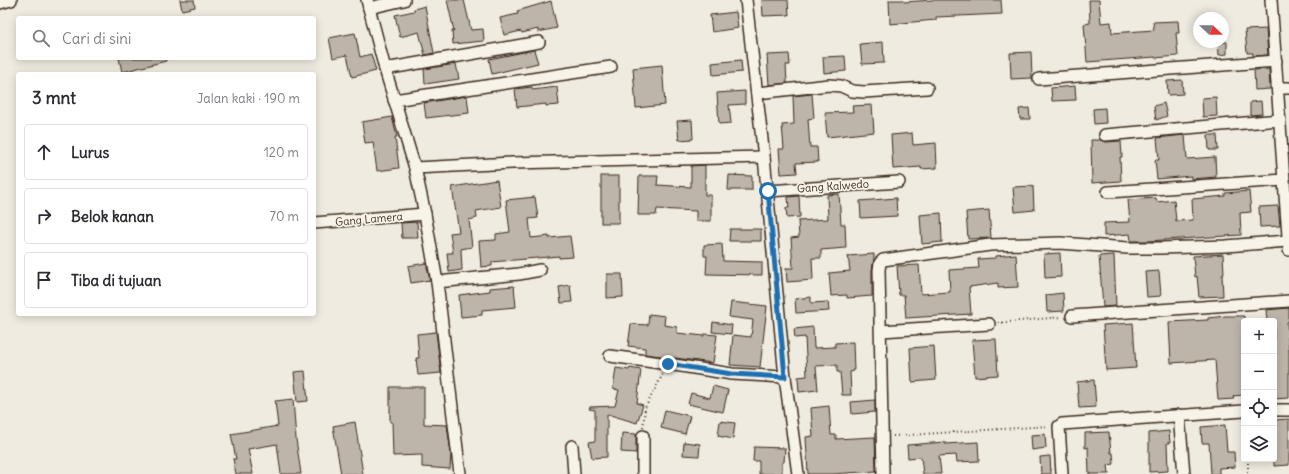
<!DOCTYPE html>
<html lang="id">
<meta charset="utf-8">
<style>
body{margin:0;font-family:Delius,sans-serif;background:#f7f7f7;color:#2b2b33}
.controls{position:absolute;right:12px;bottom:12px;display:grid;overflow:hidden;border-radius:4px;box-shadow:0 2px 10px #0003}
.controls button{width:36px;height:36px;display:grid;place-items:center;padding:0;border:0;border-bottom:1px solid #e1e1e2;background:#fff;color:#2b2b33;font:20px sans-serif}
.compass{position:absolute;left:1193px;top:12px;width:36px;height:36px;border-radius:50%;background:#fff;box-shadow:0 2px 10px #0003;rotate:112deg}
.stop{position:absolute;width:12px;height:12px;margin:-9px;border:3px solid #1f6fb2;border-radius:50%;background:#fff}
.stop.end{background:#1f6fb2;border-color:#fff;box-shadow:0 1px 4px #0008}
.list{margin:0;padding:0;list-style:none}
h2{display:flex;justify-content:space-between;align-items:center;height:52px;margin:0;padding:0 16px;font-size:17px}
h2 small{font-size:13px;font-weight:400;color:#7c7c81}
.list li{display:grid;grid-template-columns:26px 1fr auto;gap:12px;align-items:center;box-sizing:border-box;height:56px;margin:0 8px 8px;padding:0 8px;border:1px solid #e1e1e2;border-radius:4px}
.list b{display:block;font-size:15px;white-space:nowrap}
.list em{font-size:13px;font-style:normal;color:#7c7c81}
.icon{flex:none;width:22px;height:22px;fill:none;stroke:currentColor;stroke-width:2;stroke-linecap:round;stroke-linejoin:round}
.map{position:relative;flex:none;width:1289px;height:474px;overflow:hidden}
.search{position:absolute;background:#fff;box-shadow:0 2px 10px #0003;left:16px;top:16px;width:300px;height:44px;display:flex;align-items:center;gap:10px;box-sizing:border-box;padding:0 14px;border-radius:4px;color:#7c7c81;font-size:15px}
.panel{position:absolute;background:#fff;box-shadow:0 2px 10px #0003;left:16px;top:72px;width:300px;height:244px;border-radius:4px}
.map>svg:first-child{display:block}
</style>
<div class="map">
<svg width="1289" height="474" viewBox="0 0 1289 474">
<rect width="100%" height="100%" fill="#efebe0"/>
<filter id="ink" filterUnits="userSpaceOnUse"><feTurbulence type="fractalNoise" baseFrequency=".025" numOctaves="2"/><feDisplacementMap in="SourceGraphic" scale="8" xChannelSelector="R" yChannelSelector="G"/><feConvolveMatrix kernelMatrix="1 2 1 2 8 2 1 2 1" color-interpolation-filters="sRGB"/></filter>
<g filter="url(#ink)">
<g fill="#bdb5aa" stroke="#3b2a1e">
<path d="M180,0H194L195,7L182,10Z"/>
<path d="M447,0H464L471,30L483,29L484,41L453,44L452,31H454Z"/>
<path d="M762,0H788L789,15L763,16Z"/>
<path d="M889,0H903L904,2L932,0H1001L1002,14L936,17V20L890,24Z"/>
<path d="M1089,0H1099L1101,23L1111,22L1112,33L1154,30L1153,22L1178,21L1179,33H1176L1178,56L1155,58V57L1087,62L1084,24L1090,23Z"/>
<path d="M551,1L557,28L538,32V29L522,33L521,31L504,35L500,18L518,14L517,11Z"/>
<path d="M425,6L434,53L425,55L419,32L400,37L395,15L414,11V9Z"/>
<path d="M736,12L738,28L712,32L710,15Z"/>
<path d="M1266,29L1268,55L1253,56V53H1247L1245,30Z"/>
<path d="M355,33L360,57L371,54L376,71L352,77L347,55L333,58L329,38Z"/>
<path d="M883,42L884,63L862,64L860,44Z"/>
<path d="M1218,42H1227V54L1219,55Z"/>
<path d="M534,50L538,63L492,74L489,59Z"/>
<path d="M1031,52L1032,78L1011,79L1010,53Z"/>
<path d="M789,54L790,65H786L787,83L769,85L767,55Z"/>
<path d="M845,56L846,71L824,73L823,57Z"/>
<path d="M119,58H166V61L122,72Z"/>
<path d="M741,60L742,72L713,75L712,63Z"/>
<path d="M456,64L459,79L425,84L424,69Z"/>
<path d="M662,65L665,105L636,108L633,68Z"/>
<path d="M1269,69L1270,89L1255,90L1254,70Z"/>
<path d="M1182,80L1183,94L1168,95L1167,81Z"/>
<path d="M1075,86L1076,100L1052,101L1051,88Z"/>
<path d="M532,87V90L557,87L559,105L546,106V104L517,107L515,89Z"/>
<path d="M745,91V104L729,105L731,123L719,124L717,93Z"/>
<path d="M812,94L814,118L808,119L810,147H817L818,162L796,163L797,173L781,174L779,149H784L782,125L794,124L793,96Z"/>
<path d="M467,96L469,113L426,118L424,103Z"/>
<path d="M1216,97L1217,116L1203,117L1202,98Z"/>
<path d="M1261,101L1262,114L1250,115V102Z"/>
<path d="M1164,103L1167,116L1156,120L1154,106Z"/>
<path d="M872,105L874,132L827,137L825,113L853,112L852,106Z"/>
<path d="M1029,108L1030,119H1020L1019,109Z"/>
<path d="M1105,108L1106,123L1094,124L1093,109Z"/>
<path d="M392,117L397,137H395L399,168L377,171L373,142L365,143L362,122Z"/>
<path d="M692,120L693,139L679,140L677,121Z"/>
<path d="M912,133L913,145L936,143L937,168L921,169V167L893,169L891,135Z"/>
<path d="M1185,135L1187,159L1215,157L1216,177L1191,179V176L1157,179L1155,160H1159L1157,138Z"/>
<path d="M1208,135H1217L1218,150H1209Z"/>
<path d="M1091,140H1100L1106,142L1121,141L1122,157H1120L1121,181L1092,183Z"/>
<path d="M705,165V195H711V221H696V211L657,209L656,215H638L639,176H658L657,185L691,187V166Z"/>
<path d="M729,175L752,176V190H728Z"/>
<rect x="601" y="176" width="18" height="47"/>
<path d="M497,180L501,207L476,211L477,218L469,220L472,247L461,249L462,270L449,272L447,253H453L450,233L459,232L452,187Z"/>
<path d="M1033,186L1034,210L1015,212L1013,187Z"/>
<path d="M1249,191L1251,212L1240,213L1241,235L1148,241H1131L1130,234L1104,236V223L1130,222L1128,200L1156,198L1157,202L1174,200L1176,221L1193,220L1192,199L1225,196V193Z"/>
<path d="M839,194L841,224H845L846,248L821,250V258H812L813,280L787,282L786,268H793L791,238L799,237L798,221L828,219L827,195Z"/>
<path d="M799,196L800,217L787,218L786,208H789L788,197Z"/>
<path d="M535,197L538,218L529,219L531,238L549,236V238L570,236L573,257L559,258V256L492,262V266L481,267L479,241L496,240V234L510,232L506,200Z"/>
<path d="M896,198L897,216L861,218L860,201Z"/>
<path d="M1278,206L1280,226L1260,227L1259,207Z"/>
<path d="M989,210L991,238L968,239L966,212Z"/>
<path d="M941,213L942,242L922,244L920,215Z"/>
<path d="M417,222L418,238H402L401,223Z"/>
<path d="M730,229H761V241H729Z"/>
<path d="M722,244L723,261L762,262V275L706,274L707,256H704V245Z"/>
<path d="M1060,253L1061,277L1045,278L1044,254Z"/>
<path d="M874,254V259L872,270V296L847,298V295L831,296L829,273L850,271L848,256Z"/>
<path d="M1016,254L1018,287L998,288V283L969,287L971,314L906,318L904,295H899L897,266L919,265L921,294L950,292L949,270L979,268L978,259L996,258V256Z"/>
<path d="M1223,254L1224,274L1222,275L1223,296L1199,297L1197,276L1195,277L1193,256Z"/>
<path d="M1114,255L1116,306L1103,307L1099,256Z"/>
<path d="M426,263L430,280L411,283L408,266Z"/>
<path d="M1159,271L1161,296L1147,297L1145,272Z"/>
<path d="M607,274H622L623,297L607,298Z"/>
<path d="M570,285L572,302L561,303L559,287Z"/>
<path d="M514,286L516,307L482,310V315L461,317L459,295L490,291V288Z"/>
<path d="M1063,293L1064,311L1047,312L1046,295Z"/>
<path d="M811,297V303L828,302L829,311L796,313L795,299Z"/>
<path d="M731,302L767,306L760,367L730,365L733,335L751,337L753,320L729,317Z"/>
<path d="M1289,308V321L1287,322L1289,354V398L1274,399V321H1267L1266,310Z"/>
<path d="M649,314L665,316L664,325L677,327V333L704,336V334L717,335L713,363L645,354V348L628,346L631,324L648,325Z"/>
<path d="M1226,316H1244V395L1233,396L1234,399L1218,400L1215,360L1171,363L1169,322L1208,320V318Z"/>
<path d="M713,322L732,325L731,334L712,332Z"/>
<path d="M1133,323L1136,368L1106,370L1103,325Z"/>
<path d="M813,327L814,348L835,347V343L853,342L854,371L850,372L851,395H842L840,372H837V365L816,366L818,390L799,392L798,377L807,376L805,337L795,338L794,329Z"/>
<path d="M436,332L441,373L418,375L416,358H419L417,334Z"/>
<path d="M996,339L998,375L975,377L972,340Z"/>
<path d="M934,346L936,380L912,382L910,348Z"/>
<path d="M616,368L629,370L630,368L641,370L637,403L643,405L637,423L607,414V457L592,458L589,442L595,441V410L589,409L590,407L615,406L619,390L613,389Z"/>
<path d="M305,371L308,401L297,402L294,372Z"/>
<path d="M1094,380L1096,407L1079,408L1077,382Z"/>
<path d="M713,386L728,390L723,412L688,404L691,393L710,398Z"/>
<path d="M390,387H424V424L447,425L451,454L450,469L422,467V455L393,456L392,422H390Z"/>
<path d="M293,399L296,439L301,474H281L277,444L248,449L253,474H236L233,459H236L231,434L278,426L275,401Z"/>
<path d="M875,400V412L852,414L851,402Z"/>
<path d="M829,406L831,435H836V439L875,437L876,471L833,474H808L806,437L813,436L811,408Z"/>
<path d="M665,410L690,416L685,434L661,428Z"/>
<path d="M1289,419V465L1274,466V420Z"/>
<path d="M720,421L735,423L733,439L718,436Z"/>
<path d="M355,422L363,474H341L333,426Z"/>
<path d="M1225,425L1227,452H1234L1235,467L1219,468V474H1211L1209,443H1202L1201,427Z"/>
<path d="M1169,431L1170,443H1167L1168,471L1149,472V433Z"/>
<path d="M1109,432L1111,453H1113L1114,464L1108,465L1109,474H1089L1088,447L1085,448V433Z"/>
<path d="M622,433L636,434V453L621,452Z"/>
<path d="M1045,434L1046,448L1032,450L1031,435Z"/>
<path d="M684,442L700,444L699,456L683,455Z"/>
<path d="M945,442V444L978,442L979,461L957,462L956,455L939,456L941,474H923L921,457L908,458L907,445Z"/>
<path d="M754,447L785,448L784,462H782V474H759V461H753Z"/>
<path d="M1050,456L1051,474H1041L1040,457Z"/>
</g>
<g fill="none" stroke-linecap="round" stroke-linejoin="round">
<g stroke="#3b2a1e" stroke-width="14">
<g id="street">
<path d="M367,0L385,69L415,168L425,214L437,282L460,474"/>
<path d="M746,0L764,157L785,377L798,474"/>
<path d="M1271,0L1289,250"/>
<path d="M0,3L11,0"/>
<path d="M369,8L404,0"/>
<path d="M385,69L539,42"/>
<path d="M1039,79L1276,61"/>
<path d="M1278,88H1289"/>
<path d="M757,93L829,85L841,86L852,91L864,92L927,88"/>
<path d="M394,100L611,67"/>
<path d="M1105,135L1280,120"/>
<path d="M415,168L512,163L764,157"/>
<path d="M768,191L899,182"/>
<path d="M1108,192L1284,180"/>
<path d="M314,223L425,214"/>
<path d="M437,282L519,274L540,270"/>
<path d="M1072,316L1289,301"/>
<path d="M881,331L989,324"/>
<path d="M610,356L668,364L732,374L785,377"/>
<path d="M1274,410H1289"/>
<path d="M1179,415L1184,474"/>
<path d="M643,436V474"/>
<path d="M572,446L574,474"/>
<path d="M883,474L879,270L880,263L883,260L990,245L1060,243L1128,248H1160L1226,246L1288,241"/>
<path d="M1062,474L1059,426L1062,424L1244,411"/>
</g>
</g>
<g stroke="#3b2a1e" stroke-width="2" stroke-dasharray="1 3" stroke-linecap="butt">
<path d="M998,323L1061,317"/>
<path d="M643,427L645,408L663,374"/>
<path d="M893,436L1048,426"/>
<path d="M1248,459V474"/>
</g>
<use href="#street" stroke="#f7f3e8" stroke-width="11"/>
</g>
</g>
<g fill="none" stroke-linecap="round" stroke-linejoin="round" filter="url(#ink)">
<path stroke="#1f6fb2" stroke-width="5" d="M668,364L732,374L785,377L768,191"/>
</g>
<g text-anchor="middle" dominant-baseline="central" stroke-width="3.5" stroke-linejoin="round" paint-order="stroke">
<g font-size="11" fill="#3b2a1e" stroke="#f7f3e8">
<text transform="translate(833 186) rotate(-4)">Gang Kalwedo</text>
<text transform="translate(369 219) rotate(-5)">Gang Lamera</text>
</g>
</g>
</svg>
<div class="controls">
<button>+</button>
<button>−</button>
<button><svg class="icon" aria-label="locate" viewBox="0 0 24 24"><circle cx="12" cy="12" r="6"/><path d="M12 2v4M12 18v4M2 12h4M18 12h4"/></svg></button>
<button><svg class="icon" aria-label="layers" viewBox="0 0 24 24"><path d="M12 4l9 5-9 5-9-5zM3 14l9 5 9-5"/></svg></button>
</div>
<svg class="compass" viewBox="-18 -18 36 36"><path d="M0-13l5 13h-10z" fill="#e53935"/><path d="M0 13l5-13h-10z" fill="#7c7c81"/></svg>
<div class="stop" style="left:768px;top:191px"></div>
<div class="stop end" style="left:668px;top:364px"></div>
<div class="search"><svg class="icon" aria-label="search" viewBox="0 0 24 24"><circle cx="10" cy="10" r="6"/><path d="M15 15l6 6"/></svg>Cari di sini</div>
<section class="panel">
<h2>3 mnt<small>Jalan kaki · 190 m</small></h2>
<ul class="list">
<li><svg class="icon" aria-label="ahead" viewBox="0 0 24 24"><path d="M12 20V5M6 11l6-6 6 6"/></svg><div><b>Lurus</b></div><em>120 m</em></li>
<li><svg class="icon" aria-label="right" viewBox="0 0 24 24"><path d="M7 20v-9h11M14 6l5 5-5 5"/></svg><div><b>Belok kanan</b></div><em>70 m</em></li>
<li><svg class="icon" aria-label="arrive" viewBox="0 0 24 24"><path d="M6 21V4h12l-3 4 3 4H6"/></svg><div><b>Tiba di tujuan</b></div></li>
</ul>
</section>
</div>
